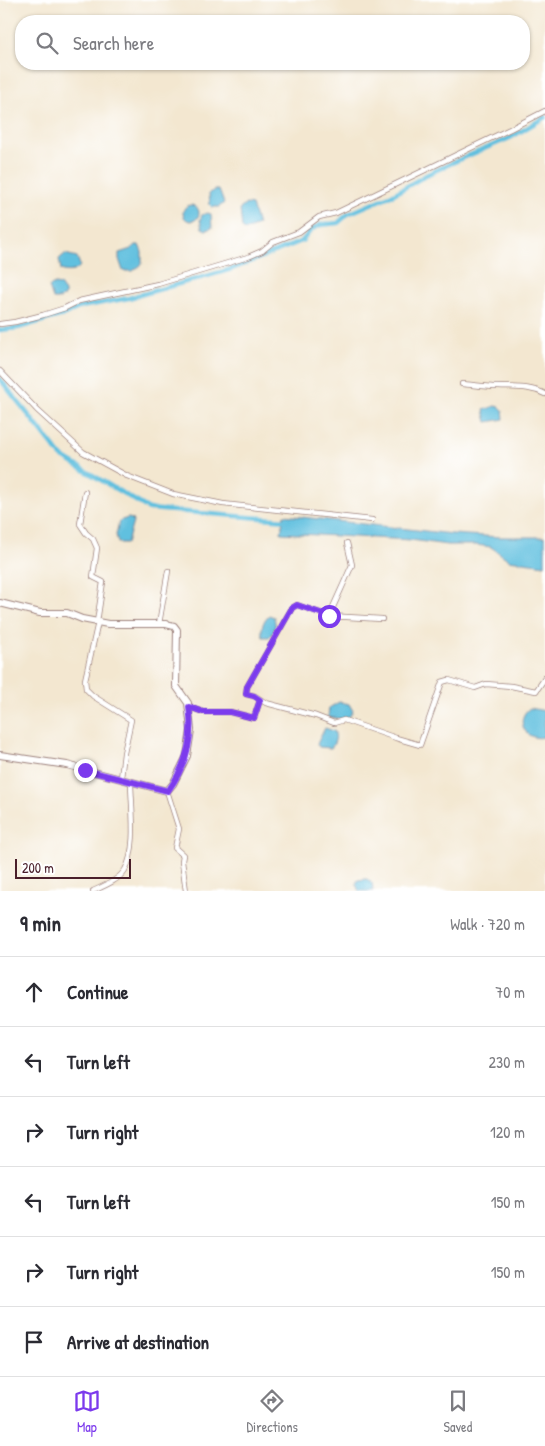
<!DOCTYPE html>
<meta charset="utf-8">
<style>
body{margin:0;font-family:"Patrick Hand",sans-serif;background:#f7f7f7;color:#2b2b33}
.scale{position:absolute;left:15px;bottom:12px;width:116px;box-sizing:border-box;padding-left:5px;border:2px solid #4a1f2b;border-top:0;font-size:14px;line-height:18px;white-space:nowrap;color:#4a1f2b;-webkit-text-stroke:4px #fff;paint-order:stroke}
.stop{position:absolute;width:15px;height:15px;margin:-11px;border:4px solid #7c3aed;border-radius:50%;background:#fff}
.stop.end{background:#7c3aed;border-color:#fff;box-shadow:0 1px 5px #0008}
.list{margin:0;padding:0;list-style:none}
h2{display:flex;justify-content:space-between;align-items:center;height:65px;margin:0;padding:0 20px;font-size:21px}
h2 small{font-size:16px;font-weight:400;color:#7c7c81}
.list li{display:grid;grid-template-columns:32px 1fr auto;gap:15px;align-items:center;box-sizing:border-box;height:70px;padding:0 20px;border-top:1px solid #e1e1e2}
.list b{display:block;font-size:19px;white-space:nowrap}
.list em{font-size:16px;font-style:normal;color:#7c7c81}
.icon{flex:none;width:28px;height:28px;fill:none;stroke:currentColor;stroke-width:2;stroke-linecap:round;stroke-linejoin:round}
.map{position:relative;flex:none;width:545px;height:891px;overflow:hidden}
.search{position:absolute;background:#fff;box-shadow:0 1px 4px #0004;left:15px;right:15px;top:15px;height:55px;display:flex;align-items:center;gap:12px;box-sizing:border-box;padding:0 18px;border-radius:20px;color:#7c7c81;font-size:19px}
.sheet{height:485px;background:#fff}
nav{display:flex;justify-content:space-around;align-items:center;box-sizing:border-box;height:70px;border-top:1px solid #e1e1e2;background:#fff;font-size:14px;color:#7c7c81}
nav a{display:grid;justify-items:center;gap:2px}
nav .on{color:#7c3aed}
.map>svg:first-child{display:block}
</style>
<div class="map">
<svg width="545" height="891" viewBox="0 0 545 891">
<rect width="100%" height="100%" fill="#fff"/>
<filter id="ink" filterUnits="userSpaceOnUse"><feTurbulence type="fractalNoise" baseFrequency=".02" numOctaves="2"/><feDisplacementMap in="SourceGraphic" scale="10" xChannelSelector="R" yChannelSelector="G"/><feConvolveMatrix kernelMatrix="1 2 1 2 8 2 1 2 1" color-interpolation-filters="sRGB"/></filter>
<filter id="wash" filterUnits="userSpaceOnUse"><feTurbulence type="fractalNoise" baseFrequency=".0096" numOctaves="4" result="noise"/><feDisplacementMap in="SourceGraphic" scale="20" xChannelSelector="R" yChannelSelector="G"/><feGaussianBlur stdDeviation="1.12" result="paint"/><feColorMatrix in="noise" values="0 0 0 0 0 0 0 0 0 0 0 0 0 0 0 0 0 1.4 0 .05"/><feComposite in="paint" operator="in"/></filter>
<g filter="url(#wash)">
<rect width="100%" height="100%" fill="#f3e7d0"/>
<g fill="#61c0df" stroke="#567085">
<path d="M215,190H219L224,203L219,207H212L210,205L209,193Z"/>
<path d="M246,204L252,205L258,225L245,230L242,228L240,209Z"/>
<circle cx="191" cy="213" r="8"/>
<path d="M207,213L211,214L212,228L206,230L202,228L200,220L202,215Z"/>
<path d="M136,245H139L142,252V264L133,271H123L119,259V253L131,249Z"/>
<path d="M65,254L77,257L80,265C78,272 67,273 61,270L59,259Z"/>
<path d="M55,284L60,285L65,292V295L60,299H53L49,287Z"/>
<path d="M495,406L500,407L503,410L504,419L487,422L484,410Z"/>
<path d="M284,515L452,534L500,537H545V565L509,560L491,547L477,545H447L411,540L281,533Z"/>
<path d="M128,518L132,519L133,522L127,543H118L116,535L119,521Z"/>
<path d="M269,615L274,617C276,625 276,632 269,637H263C260,631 263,620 269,615Z"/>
<path d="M339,702L349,704L353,711L349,717L341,719L328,717L329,708Z"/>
<path d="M530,708L545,711L544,737C525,742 514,719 530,708Z"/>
<path d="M325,728L334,731C337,737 335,743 331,748L319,747L317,744Z"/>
<path d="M367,879L372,883L373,891H359L356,884L358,880Z"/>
</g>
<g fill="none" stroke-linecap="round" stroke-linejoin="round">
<g stroke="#61c0df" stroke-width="4.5">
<path d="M0,330L18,328L63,315L81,307L129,298L232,269L302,241L311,230L320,225L338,223L348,214L392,195L428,174L463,158L510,138L545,117"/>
<path d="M0,379L61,456L149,509L287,520"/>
</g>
</g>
</g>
<g filter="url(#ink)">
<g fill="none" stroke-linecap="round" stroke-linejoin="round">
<g stroke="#9e837e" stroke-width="6">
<g id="street">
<path d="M0,324L15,322L43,315L65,308L79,301L158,284L248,257L262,251L273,242L299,232L319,217L336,213L510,129L545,111"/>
<path d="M0,371L37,410L83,452L127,476L173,494L223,504L372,520"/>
<path d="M462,384C474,385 486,387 498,387C515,388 530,386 545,394"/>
<path d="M85,492L80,524L86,533L93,539L97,548L93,577L103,582L97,622"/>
<path d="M347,543L352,565L329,616L297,605L292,608L247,687L246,694L255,696L266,703L316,716L334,723L344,720L396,738L420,745L442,682L449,680L475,688L486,684L511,686L536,691L545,678"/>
<path d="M329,616L382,619"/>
<path d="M98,622L85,680L86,689L93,696L131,720L124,753L121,778"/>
<path d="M159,624L168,571"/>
<path d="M189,707L203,712H230L254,718L260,700"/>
<path d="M167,791L179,829L175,848L183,855L182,861L186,891"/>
<path d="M93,891C104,886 119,880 125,870C138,847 131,807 131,781"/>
</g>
</g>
<g stroke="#9e837e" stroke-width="8">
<path id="secondary" d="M0,603L40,613H67L82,619L108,624H166L174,626L177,630L176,686L188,703L191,730L187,756L173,784L167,791L67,765L0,755"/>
</g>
<use href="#street" stroke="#fff" stroke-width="4.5"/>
<use href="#secondary" stroke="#fff" stroke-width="6"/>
</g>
</g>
<g fill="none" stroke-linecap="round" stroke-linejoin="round" filter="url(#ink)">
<path stroke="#7c3aed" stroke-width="6" d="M85,770L168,791C186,766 194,738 189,707L203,712H230L254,718L260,700L254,696L246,694L247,687L292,608L297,605L329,616"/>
</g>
</svg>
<div class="scale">200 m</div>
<div class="stop" style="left:329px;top:616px"></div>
<div class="stop end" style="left:85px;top:770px"></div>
<div class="search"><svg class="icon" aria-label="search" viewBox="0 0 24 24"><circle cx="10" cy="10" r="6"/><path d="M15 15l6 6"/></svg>Search here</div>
</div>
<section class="sheet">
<h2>9 min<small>Walk · 720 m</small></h2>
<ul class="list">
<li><svg class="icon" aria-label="ahead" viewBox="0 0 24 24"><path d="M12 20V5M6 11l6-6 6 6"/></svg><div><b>Continue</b></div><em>70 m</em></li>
<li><svg class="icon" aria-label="left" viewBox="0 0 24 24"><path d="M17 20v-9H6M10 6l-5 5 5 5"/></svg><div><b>Turn left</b></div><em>230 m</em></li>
<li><svg class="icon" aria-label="right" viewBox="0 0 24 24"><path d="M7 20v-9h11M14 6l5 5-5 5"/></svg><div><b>Turn right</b></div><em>120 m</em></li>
<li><svg class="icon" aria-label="left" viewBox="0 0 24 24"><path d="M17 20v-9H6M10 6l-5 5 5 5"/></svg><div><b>Turn left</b></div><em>150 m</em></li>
<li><svg class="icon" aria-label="right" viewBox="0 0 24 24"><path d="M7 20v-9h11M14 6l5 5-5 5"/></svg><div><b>Turn right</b></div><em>150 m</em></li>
<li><svg class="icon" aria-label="arrive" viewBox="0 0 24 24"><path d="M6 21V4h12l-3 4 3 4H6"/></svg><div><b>Arrive at destination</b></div></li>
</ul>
</section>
<nav>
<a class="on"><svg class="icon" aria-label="map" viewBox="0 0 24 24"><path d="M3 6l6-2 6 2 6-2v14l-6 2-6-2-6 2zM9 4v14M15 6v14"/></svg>Map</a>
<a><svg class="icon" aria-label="directions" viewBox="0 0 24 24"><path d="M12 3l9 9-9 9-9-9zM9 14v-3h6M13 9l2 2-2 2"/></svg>Directions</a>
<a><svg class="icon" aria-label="saved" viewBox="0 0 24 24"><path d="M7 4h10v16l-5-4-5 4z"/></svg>Saved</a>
</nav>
